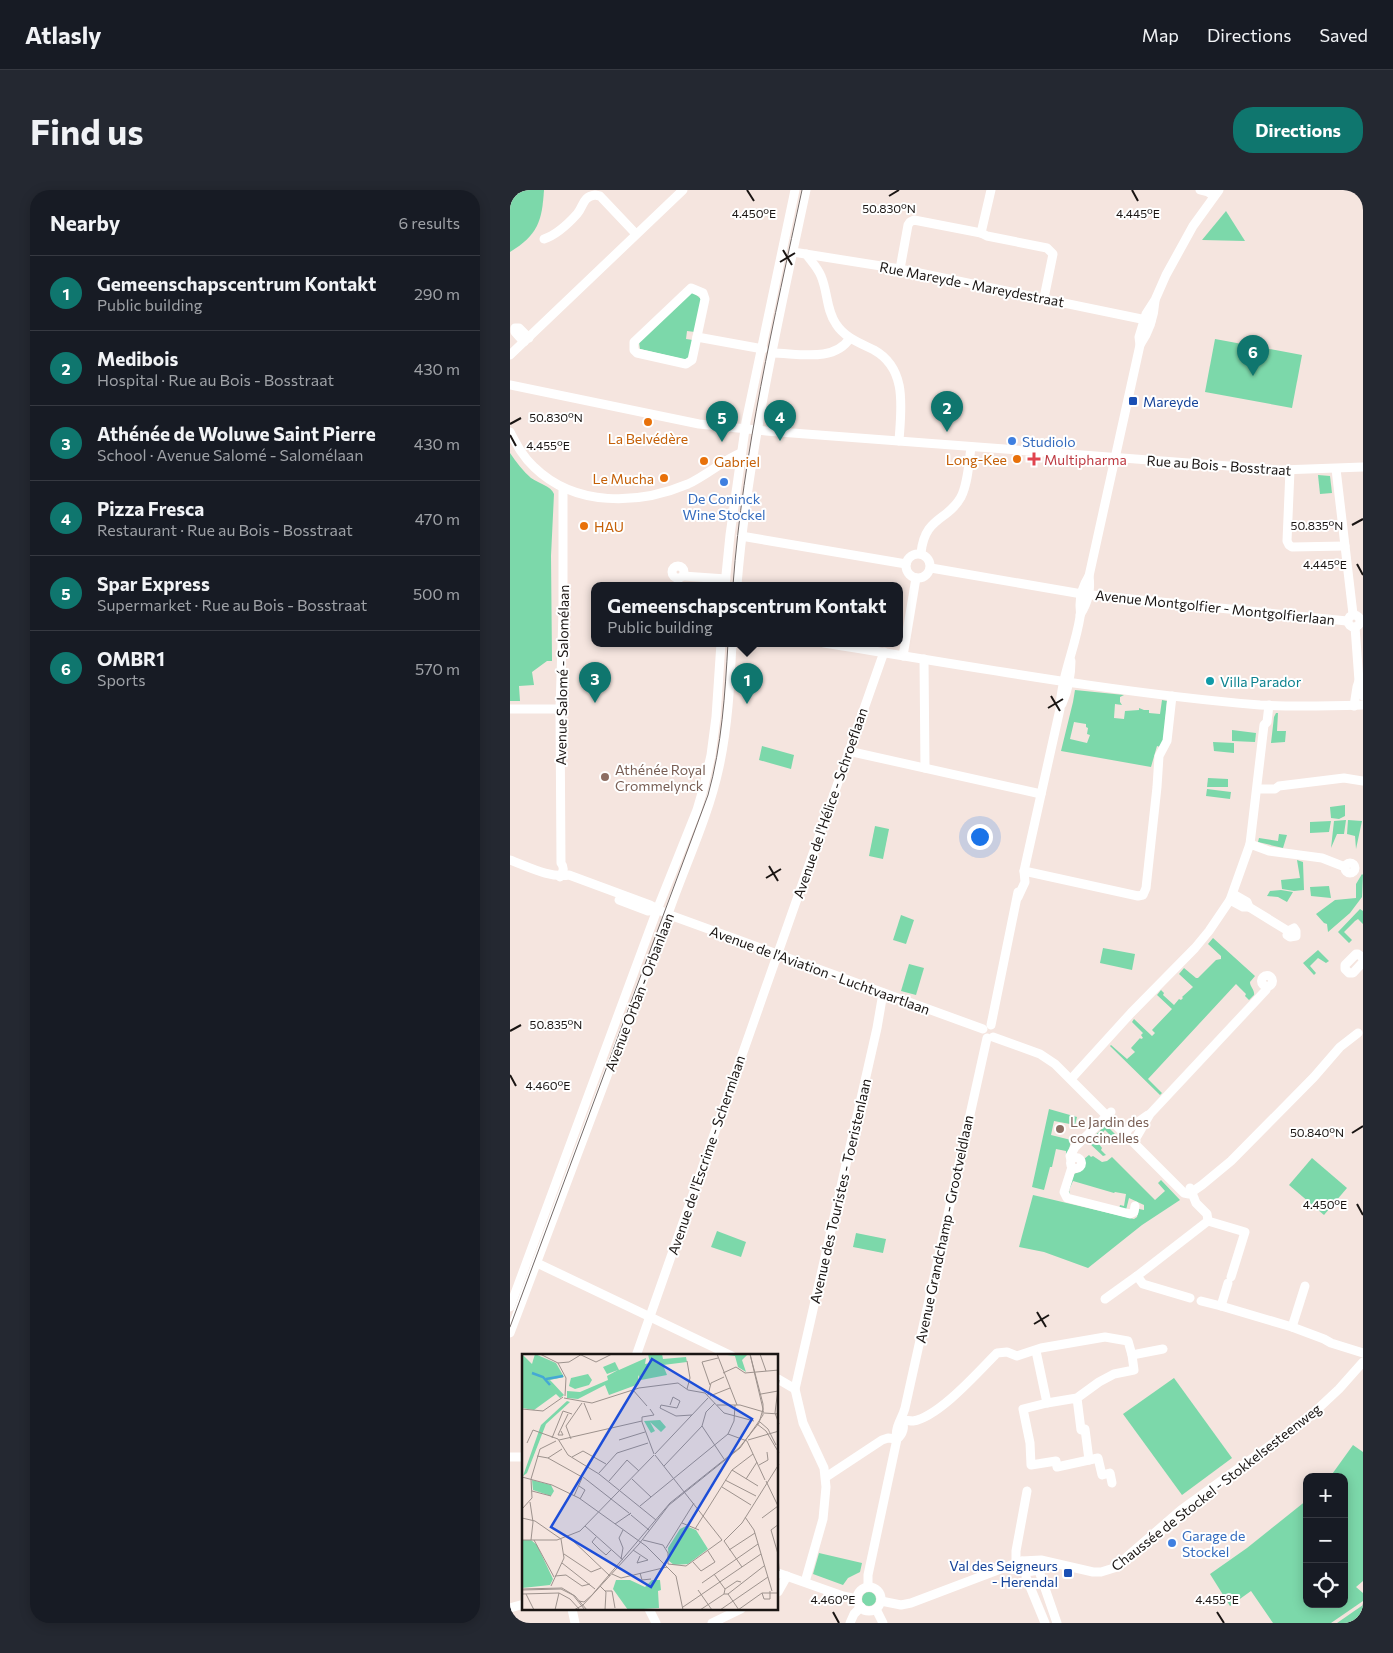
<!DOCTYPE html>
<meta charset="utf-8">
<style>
body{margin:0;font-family:Commissioner,sans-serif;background:#242831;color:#f1f3f6}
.controls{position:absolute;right:15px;bottom:15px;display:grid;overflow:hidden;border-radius:10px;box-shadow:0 2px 12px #0003}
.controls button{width:45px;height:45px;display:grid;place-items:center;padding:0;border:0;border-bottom:1px solid #363941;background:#171b24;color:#f1f3f6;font:25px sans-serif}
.you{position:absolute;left:469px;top:646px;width:18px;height:18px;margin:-12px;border:4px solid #fff;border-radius:50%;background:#1a73e8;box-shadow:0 0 0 8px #1a73e833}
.badge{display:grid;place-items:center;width:32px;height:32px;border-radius:50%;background:#0f766e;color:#fff;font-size:16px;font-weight:700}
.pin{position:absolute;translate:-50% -41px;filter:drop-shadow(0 1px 2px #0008)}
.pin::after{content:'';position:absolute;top:26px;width:18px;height:15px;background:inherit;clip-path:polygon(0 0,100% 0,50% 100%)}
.popup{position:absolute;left:81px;top:392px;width:312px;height:65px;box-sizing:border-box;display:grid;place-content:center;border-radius:10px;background:#171b24;filter:drop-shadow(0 1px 4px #0005);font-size:16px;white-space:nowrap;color:#9ea1a6}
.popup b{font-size:19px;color:#f1f3f6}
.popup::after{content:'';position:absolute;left:50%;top:100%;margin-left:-10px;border:10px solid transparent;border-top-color:#171b24}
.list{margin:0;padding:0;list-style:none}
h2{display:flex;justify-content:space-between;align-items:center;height:65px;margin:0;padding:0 20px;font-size:21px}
h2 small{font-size:16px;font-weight:400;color:#9ea1a6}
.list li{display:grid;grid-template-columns:32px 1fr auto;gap:15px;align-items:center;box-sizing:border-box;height:75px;padding:0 20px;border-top:1px solid #363941}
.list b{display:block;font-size:19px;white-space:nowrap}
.list p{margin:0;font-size:16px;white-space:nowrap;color:#9ea1a6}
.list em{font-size:16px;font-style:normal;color:#9ea1a6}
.icon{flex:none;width:28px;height:28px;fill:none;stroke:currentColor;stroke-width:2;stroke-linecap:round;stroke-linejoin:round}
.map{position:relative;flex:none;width:853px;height:1433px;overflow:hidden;border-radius:20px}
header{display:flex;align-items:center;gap:30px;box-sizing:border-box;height:70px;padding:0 25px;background:#171b24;border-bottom:1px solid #363941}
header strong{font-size:24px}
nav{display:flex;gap:28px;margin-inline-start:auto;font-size:18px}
.intro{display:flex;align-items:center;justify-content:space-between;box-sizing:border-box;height:120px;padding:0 30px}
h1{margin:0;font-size:35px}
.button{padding:12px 22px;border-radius:20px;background:#0f766e;color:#fff;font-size:18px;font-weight:700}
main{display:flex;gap:30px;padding:0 30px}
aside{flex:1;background:#171b24;border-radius:20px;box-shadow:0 2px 12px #0003}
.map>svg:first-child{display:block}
</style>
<header>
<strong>Atlasly</strong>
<nav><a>Map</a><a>Directions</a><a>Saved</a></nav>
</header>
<div class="intro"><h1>Find us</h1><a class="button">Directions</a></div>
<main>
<aside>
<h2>Nearby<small>6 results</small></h2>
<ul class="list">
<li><span class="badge">1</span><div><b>Gemeenschapscentrum Kontakt</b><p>Public building</p></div><em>290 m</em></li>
<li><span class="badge">2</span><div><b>Medibois</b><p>Hospital · Rue au Bois - Bosstraat</p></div><em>430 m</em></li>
<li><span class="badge">3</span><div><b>Athénée de Woluwe Saint Pierre</b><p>School · Avenue Salomé - Salomélaan</p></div><em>430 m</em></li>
<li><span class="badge">4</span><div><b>Pizza Fresca</b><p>Restaurant · Rue au Bois - Bosstraat</p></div><em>470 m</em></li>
<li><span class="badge">5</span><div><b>Spar Express</b><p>Supermarket · Rue au Bois - Bosstraat</p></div><em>500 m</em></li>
<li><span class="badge">6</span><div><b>OMBR1</b><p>Sports</p></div><em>570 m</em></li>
</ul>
</aside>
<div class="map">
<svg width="853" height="1433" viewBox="0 0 853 1433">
<rect width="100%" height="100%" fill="#f5e5df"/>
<g fill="#7cd8aa" fill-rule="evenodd">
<path d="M0,0H34C32,31 28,45 0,62Z"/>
<path d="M716,21L735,51L692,50Z"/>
<path d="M179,103H184L191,109L185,142L177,141L176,149L183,150L179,169L177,170L130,159L129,152Z"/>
<path d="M705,149L792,165L782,218L695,202Z"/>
<path d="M0,263C6,272 13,281 21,288C28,293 41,296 44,304L41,366L42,471H37L22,482L24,495L9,496L10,511H0Z"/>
<path d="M808,285L820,286L822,303L810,304Z"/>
<path d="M565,500L614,505L610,507V512L612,515L605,514L604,528L614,529L615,521L629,520V518L634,520H639V523L650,524L652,510L657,511L654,548L650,557L647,556L641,577L551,561L563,512ZM564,532L576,534V537L578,538L577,544L580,545L577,553L560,549Z"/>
<path d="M766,523H768L767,541H776L775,552L761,553L764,527Z"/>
<path d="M722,540L746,543L745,552L722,551Z"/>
<path d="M703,552L724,553V563L704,561Z"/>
<path d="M252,556L284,565L281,579L249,570Z"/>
<path d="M698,588L718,589V597H697Z"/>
<path d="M697,599L721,602L720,609L696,606Z"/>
<path d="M835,615V626L829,629L821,628L820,617Z"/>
<path d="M836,630L834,644H827L821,658L824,631Z"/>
<path d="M838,630L852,631L846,659L845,646L837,644Z"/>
<path d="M821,631L819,642L800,643V632Z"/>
<path d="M365,636L379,639L373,669L359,666Z"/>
<path d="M769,644L777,645L773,658L748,652L749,648L768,651Z"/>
<path d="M787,670L793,672L794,700L784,701L772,699L771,690L790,688Z"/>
<path d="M852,684L853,685L852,707L840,723L818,742L817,734L814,733L806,724L825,710L846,708V694Z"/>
<path d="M819,696L821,708L801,706L800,697Z"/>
<path d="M771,700L783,702L777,712L768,707L757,706L760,701Z"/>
<path d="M850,719L853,721V734L848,729L845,731L834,742L842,750L839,753L828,742Z"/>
<path d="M391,725L404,730L396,754L383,750Z"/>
<path d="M703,748L745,786L740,792C740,797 745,800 744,805L739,810L735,806L736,804L726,794L638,889L652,903L650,905L600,856L601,855L617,869L625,862L621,858L630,848L631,849L633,848L631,845L633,843L622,832L624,829L642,846L645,843L642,840L662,819L647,805L651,800L654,803L653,805L664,815L669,809L671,810L673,808L672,807L683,797L669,784L674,778L686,788H688L706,770L711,769V766L698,754Z"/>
<path d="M593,758L625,764L622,780L590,773Z"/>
<path d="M808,760L819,771L816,773L808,768L800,776L806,783L804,785L793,773Z"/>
<path d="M399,774L414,778L406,805L391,801Z"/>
<path d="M539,919L567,927L565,935L544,931L541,945L561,950L558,965H556V961L546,959L542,977H540L534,1000L522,997Z"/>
<path d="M596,935L606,945L603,948L595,940L586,950L592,958L591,960L596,965L593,966L578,952Z"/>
<path d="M579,965L581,967L583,966L592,972L597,971L602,967L645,1010L655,1001L648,993L651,990L670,1010L632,1035L578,1078L534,1062L509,1057L523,1005L624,1029L627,1027L629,1019L634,1020V1015L619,1008L616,1020L609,1019L610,1015L614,1016L616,1004L605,1002L604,1003L563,991L559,1000L560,1005L558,1002L564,984C571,982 576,977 574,969Z"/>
<path d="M802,968L837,998L814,1025L779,995Z"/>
<path d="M207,1041L236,1052L231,1067L201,1057Z"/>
<path d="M346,1043L376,1049L373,1063L343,1057Z"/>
<path d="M664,1188L722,1268L672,1305L613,1224Z"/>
<path d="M843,1255L853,1262V1391L846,1397L853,1403V1411L821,1433H763L741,1401L720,1416L700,1384L737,1358L797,1310V1414H834V1287H820Z"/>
<path d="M309,1363L352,1373L350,1382L338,1388L333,1395L303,1384Z"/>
<circle cx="359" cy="1409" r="7"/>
<path d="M853,1415V1433H827Z"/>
</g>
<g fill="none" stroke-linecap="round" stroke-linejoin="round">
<g stroke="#fff" stroke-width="9">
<path d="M690,0L698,2L704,6"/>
<path d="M471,43L481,0"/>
<path d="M34,49C46,45 58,34 67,24C74,16 72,7 85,5L90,6L126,44"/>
<path d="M283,62L390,79L641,131"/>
<path d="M296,64C301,71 308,78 311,86C318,102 316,120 326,134C335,148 350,153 364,160C398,179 391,219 389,251"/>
<path d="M390,79L398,35L400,32L404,30L471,43L477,46L537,58L543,64L534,108"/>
<path d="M181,98L193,103L195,109L182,170L176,174L127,163L124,160V152Z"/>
<path d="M187,147L253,159"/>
<path d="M14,152L5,142V138H9L19,148"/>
<path d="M630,155C639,142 644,126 645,111"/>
<path d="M262,163C287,163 324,173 340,148"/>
<path d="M0,165L173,0"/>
<path d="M0,195L189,234L256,241L771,280L853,277"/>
<path d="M0,242C7,255 13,267 24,277C65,317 128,315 178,294C197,285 212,271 231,263"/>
<path d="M826,279L843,424"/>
<path d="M780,280L777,351L779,355L782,357L835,356"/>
<path d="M231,346L396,374"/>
<path d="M411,363C415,326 437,332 451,307C458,293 459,272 461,257"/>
<circle cx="408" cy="376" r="12"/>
<circle cx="168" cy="382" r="6"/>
<path d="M421,378L572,404L837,431"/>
<path d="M173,386L216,389"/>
<path d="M215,395L220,345L236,232L285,0"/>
<path d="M227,395C238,262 268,131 296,0"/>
<circle cx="844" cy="431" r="6"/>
<path d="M570,425C578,413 581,400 579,386"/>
<path d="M845,437L849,491L853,506"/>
<path d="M314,453C459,476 604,503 750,515C784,517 819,516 853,515"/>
<path d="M393,466L406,388"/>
<path d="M414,469L415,578"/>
<path d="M552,514C558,500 561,487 561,471"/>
<path d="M844,516L847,497L849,491"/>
<path d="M0,519H50"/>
<path d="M338,561L531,604"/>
<path d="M748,599H765L769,596L834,588L853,591"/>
<path d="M740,654L759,661L812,668L835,677"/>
<path d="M0,670C19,677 39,688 59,685L140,715L157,724L473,839"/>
<circle cx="840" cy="678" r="5"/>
<path d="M514,681L628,706L633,705L636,698L647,597L649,566L657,551L662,506"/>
<path d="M50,687C53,682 55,678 51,673L50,519L53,422V298"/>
<path d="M723,704L737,712L739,717L778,741L777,745L780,747L786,746V741L784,738L778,741"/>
<path d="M508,707L515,692L514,681L550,519C551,487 565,459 570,427C571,423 570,419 570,415C570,405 574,394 579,386L630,155L629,147L636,124L645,110L656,85L683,36L709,0"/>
<path d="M109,710L138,721L147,720"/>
<path d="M720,710L733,717H739"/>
<path d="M853,768L848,764H846L835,775V779L839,783H843L853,772"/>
<circle cx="757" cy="791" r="5.5"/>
<path d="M481,835L508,702"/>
<path d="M483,847L530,864L545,874L674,1003L679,1004L692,995L721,971L804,887L830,857L848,843"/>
<path d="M561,889L621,823L685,758L699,741L720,710L740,654L754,535L757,532L759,515"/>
<path d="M616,944L618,939L638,925"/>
<path d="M621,949L626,948L640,924L756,800V796"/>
<circle cx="566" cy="973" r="5.5"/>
<path d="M561,970L560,966L565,957L601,922"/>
<path d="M562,977L554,1002L557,1008L620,1024L624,1022L625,1016"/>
<path d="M698,1031L735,1042L721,1087"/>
<path d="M27,1073L222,1166"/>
<path d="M680,1108L633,1094L627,1086L698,1031L697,1024L686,1013L680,998"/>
<path d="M595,1109L627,1086"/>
<path d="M691,1111L711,1116L718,1093"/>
<path d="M711,1116L782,1137L814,1149L821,1153L853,1163"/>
<path d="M0,1117L147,720L187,620L194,596L201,565L206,527L211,453"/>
<path d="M782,1137L795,1096"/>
<path d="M0,1143L138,777C148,761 151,741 158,724C175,675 198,628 209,577C218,536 220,494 222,453"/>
<path d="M526,1161L537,1213"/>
<path d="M622,1165L653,1159"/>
<path d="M126,1166L374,462"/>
<path d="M268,1189L285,1199"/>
<path d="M392,1230C395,1230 400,1231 403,1231C429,1227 469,1181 487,1163L497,1162L507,1166L531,1158L595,1147L618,1151L622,1165L624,1180L604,1184L589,1192L567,1208L537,1213L513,1219L520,1253L521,1275L546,1271L547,1277L579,1270L575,1239L571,1240L567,1208"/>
<path d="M387,1249C384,1238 392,1229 395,1218L477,848"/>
<path d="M0,1267H14"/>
<path d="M579,1270L588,1268L592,1285L600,1283L602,1293"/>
<path d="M316,1287L372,1250L378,1248L387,1249"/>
<path d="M512,1371L529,1381L547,1433"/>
<path d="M521,1371L517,1377L516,1387L535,1433"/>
<path d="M506,1372V1361L517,1301"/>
<path d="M494,1378C514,1381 524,1385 542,1374"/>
<path d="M268,1383L333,1406L347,1409"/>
<path d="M295,1392L313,1329L316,1297L314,1278L293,1233L285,1199L367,838L373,803"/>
<circle cx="359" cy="1409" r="12"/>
<path d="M358,1397V1385L387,1249C393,1244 395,1237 392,1230"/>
<path d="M268,1402L277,1386"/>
<path d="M371,1411L391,1415L401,1413L512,1371L531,1370L583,1382H591L604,1378L671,1320L798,1228L829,1199L853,1172"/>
<path d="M0,1418L14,1414"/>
<path d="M62,1419L65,1433"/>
<path d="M139,1419L146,1433"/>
<path d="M366,1419L373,1433"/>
<path d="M202,1433L231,1419"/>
<path d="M340,1433L344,1424L351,1417"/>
</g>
<g stroke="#746a67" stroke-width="1">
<path d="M223,395C233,262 264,130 292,0"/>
<path d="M0,1137L198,605C212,555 215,504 218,453"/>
</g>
</g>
<path fill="none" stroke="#1a1513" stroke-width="2" d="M237,0L244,11M622,0L628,11M379,6L389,0M273,60L282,75M270,72L285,63M0,234L11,228M0,245L6,256M842,335L853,329M847,374L853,385M541,506L550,521M538,518L553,509M259,676L268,691M256,688L271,679M0,841L11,835M0,885L6,896M842,943L853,936M847,1014L853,1025M527,1122L536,1137M524,1134L539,1125M323,1422L329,1433M707,1422L714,1433"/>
<g fill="#1a4fb4" stroke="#fff" stroke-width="2">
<rect x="618" y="206" width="10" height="10" rx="2.5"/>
<rect x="553" y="1378" width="10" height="10" rx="2.5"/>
</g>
<g fill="#e8710a" stroke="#fff" stroke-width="2">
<circle cx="138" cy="232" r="5"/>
<circle cx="507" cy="269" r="5"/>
<circle cx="194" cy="271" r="5"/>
<circle cx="154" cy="288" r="5"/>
<circle cx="74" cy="336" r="5"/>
</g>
<g fill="#3f7fe0" stroke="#fff" stroke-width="2">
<circle cx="502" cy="251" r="5"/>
<circle cx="214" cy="292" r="5"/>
<circle cx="662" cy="1353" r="5"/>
</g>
<path fill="#e0444e" stroke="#fff" stroke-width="2" d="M521.5 261.5h5v5h5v5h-5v5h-5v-5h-5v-5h5z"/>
<circle fill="#0f9aa8" stroke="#fff" stroke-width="2" cx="700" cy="491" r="5"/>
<g fill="#8d6e63" stroke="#fff" stroke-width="2">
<circle cx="95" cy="587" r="5"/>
<circle cx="550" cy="939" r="5"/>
</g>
<g text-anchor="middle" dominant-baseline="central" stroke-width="4" stroke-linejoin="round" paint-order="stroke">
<g font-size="14" fill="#1a1513" stroke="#fff">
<text transform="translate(462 94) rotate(11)">Rue Mareyde - Mareydestraat</text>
<text transform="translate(709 275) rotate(4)">Rue au Bois - Bosstraat</text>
<text transform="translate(705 417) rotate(6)">Avenue Montgolfier - Montgolfierlaan</text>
<text transform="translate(52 485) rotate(-89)">Avenue Salomé - Salomélaan</text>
<text transform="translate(320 613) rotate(-71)">Avenue de l'Hélice - Schroeflaan</text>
<text transform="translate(310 780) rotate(20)">Avenue de l'Aviation - Luchtvaartlaan</text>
<text transform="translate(129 802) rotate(-69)">Avenue Orban - Orbanlaan</text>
<text transform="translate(196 965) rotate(-71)">Avenue de l'Escrime - Schermlaan</text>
<text transform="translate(330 1001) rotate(-77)">Avenue des Touristes - Toeristenlaan</text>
<text transform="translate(434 1039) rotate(-78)">Avenue Grandchamp - Grootveldlaan</text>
<text transform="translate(706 1297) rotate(-38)">Chaussée de Stockel - Stokkelsesteenweg</text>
</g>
<g font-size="14" fill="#164399" stroke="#fff" text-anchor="start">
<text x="633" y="211">Mareyde</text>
<text x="548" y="1375" text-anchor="end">Val des Seigneurs<tspan x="548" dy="16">- Herendal</tspan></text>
</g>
<g font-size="14" fill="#c56008" stroke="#fff" text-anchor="end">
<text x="138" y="248" text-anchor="middle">La Belvédère</text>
<text x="497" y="269">Long-Kee</text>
<text x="204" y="271" text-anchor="start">Gabriel</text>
<text x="144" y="288">Le Mucha</text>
<text x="84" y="336" text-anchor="start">HAU</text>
</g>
<g font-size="14" fill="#366cbe" stroke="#fff" text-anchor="start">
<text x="512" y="251">Studiolo</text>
<text x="214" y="308" text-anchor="middle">De Coninck<tspan x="214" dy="16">Wine Stockel</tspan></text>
<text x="672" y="1345">Garage de<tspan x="672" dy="16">Stockel</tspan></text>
</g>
<g font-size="14" fill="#be3a42" stroke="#fff" text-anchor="start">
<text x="534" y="269">Multipharma</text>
</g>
<g font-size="14" fill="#0d838f" stroke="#fff" text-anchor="start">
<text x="710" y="491">Villa Parador</text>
</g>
<g font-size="14" fill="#785e54" stroke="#fff" text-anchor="start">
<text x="105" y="579">Athénée Royal<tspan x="105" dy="16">Crommelynck</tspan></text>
<text x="560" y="931">Le Jardin des<tspan x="560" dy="16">coccinelles</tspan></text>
</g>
</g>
<g transform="translate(12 1164)">
<rect width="256" height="256" fill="#f5e5df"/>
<path d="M0,0L10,10L13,0L34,9L42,23L28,26L42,41L38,44L34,40L12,56L0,54ZM126,0H140L141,5L164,3L165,8L141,11L145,21L119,26L116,21L117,30L87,41L83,31L56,45L45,44V37L58,38L86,26L85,22L96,16L85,20L81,13L93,8L97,16L124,4L123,10L128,9ZM197,0H226L220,6L224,18L216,13L213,2ZM66,20L70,26L67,31L53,35L47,32L49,24ZM45,47L48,48L24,70L5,119L1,122L19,71ZM138,66L144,73L139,78L128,68L133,77L129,79L122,67ZM10,126L29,131L32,137L29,142L11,136ZM164,172L174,176L186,195L166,210L152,211L147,207L146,194L158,175ZM0,186H9L15,191L31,225L28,231L0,234ZM94,226H108L123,233L130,226H138L139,236L136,237L137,254L106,256L91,235Z" fill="#7cd8aa"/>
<path fill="none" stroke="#45a8d4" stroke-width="2.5" d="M10,19L21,23L28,31M24,25L41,22"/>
<path fill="none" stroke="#9d928d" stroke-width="1" d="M18,0L36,9L47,8L60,0M57,0L74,8L90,0M195,0L215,51M228,0L241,50V61L235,70M238,0L244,17M36,9L44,24L43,42M201,19L214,13L223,19L257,16M257,26L253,59L257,70M188,31L180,8L196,4M165,35L168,24L165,7M111,36L125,52M239,40L256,37M186,41L189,29L202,23M188,42L208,34M42,44L70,49L117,34L156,29L166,36L183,39L202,59L232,67M62,49L69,66M148,51L151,43L158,47L155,54L139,51L138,54L154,62L170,61M195,51H218L242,58M0,55L21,57L41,43M128,55L132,61L120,63V68L132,100M242,59L257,60M238,68L246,75L254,91M235,70L244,77L257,99M180,72L202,105M180,72L184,58L193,49M39,77L41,81H36L46,60M206,80L225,87M30,84L41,57L50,60M49,85L44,72L60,49M37,86L120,67M97,86L123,78M226,86L257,77M225,87L243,126M5,89L11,76L36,85L46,101L77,120L134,166M133,100L186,44M133,101L200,186M15,102L26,104L60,123M50,103L61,97L84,110M26,104L40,95M237,111L246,106L245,98M142,112L180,72M210,116L236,132M77,119L95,99L126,89M0,123L30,131L57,144L124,192L154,222L161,256M61,123L107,159M9,125L18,95L34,87M110,125L129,143M224,125L235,108M203,126L234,142M87,127L105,106L117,117M244,127L256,152M57,132L63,136L58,145M200,133L229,151M10,137L29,142M52,142L60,124M8,148L11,168L9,186M118,152L206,80L212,67L213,51M0,155L10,144L9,125M109,161L127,176M223,163L232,176L250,237M0,164L13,167L39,185L42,204L29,232M240,164L256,152M160,169L177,176M93,170L109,159L107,161M257,170L249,176L256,200L257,217M63,172L101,206M173,175L210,116L231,100M47,183L88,222M74,183L70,188L77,195L84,201L89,196M0,186H35L58,177L132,101M12,186L32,223M121,186L141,191L146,199V210M144,194L172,149M111,196L126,206L115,209L118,202M207,196L233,179M42,200L69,218L79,214M99,205L101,194L97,184L101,176M171,208L179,217L193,208L186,197M40,209L73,235M146,210L164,212L200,186M220,213L202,187L220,169L257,110M118,219L120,226L129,225M90,220L99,224L145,213M192,220L203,235M33,222L44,221L60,232L68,230M180,229L236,190M78,232L84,238L83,256M0,235L40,234L53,242L65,256M0,236L39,235L51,241L63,256M176,236L190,256M83,237H90L93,254M240,239L242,245H248V237M0,240L37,239L48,245L58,256M4,240L12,256M202,240L203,235L215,227L219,228M206,240L217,256M57,247L62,248L70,241L148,149L217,94L237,69L241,55L228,0M161,253L239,200M33,256L37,239M52,256L61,251L117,190L147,151L218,94L235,70M178,256L202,240H206L242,212M198,256L246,223M216,256L240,239H257"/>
<path fill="#1d4ed8" fill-opacity="0.15" stroke="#1d4ed8" stroke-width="2.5" d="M130,5L230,65L129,233L29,173Z"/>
<rect width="256" height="256" fill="none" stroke="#1a1513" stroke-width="2.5"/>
</g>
<g font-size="12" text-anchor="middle" fill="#1a1513" stroke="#fff" stroke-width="4" stroke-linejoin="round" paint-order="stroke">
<text x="379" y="23">50.830°N</text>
<text x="244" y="28">4.450°E</text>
<text x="628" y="28">4.445°E</text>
<text x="46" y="232">50.830°N</text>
<text x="38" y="260">4.455°E</text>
<text x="807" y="340">50.835°N</text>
<text x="815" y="379">4.445°E</text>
<text x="46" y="839">50.835°N</text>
<text x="38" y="900">4.460°E</text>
<text x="807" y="947">50.840°N</text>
<text x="815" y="1019">4.450°E</text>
<text x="323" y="1414">4.460°E</text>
<text x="707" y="1414">4.455°E</text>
</g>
</svg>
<div class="controls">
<button>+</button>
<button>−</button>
<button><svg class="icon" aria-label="locate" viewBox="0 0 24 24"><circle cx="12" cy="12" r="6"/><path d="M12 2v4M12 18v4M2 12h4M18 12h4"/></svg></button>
</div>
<div class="you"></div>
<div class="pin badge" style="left:237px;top:514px">1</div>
<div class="popup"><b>Gemeenschapscentrum Kontakt</b>Public building</div>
<div class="pin badge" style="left:437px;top:242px">2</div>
<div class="pin badge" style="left:85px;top:513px">3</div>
<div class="pin badge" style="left:270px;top:251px">4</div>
<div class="pin badge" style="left:212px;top:252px">5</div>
<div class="pin badge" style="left:743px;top:186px">6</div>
</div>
</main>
